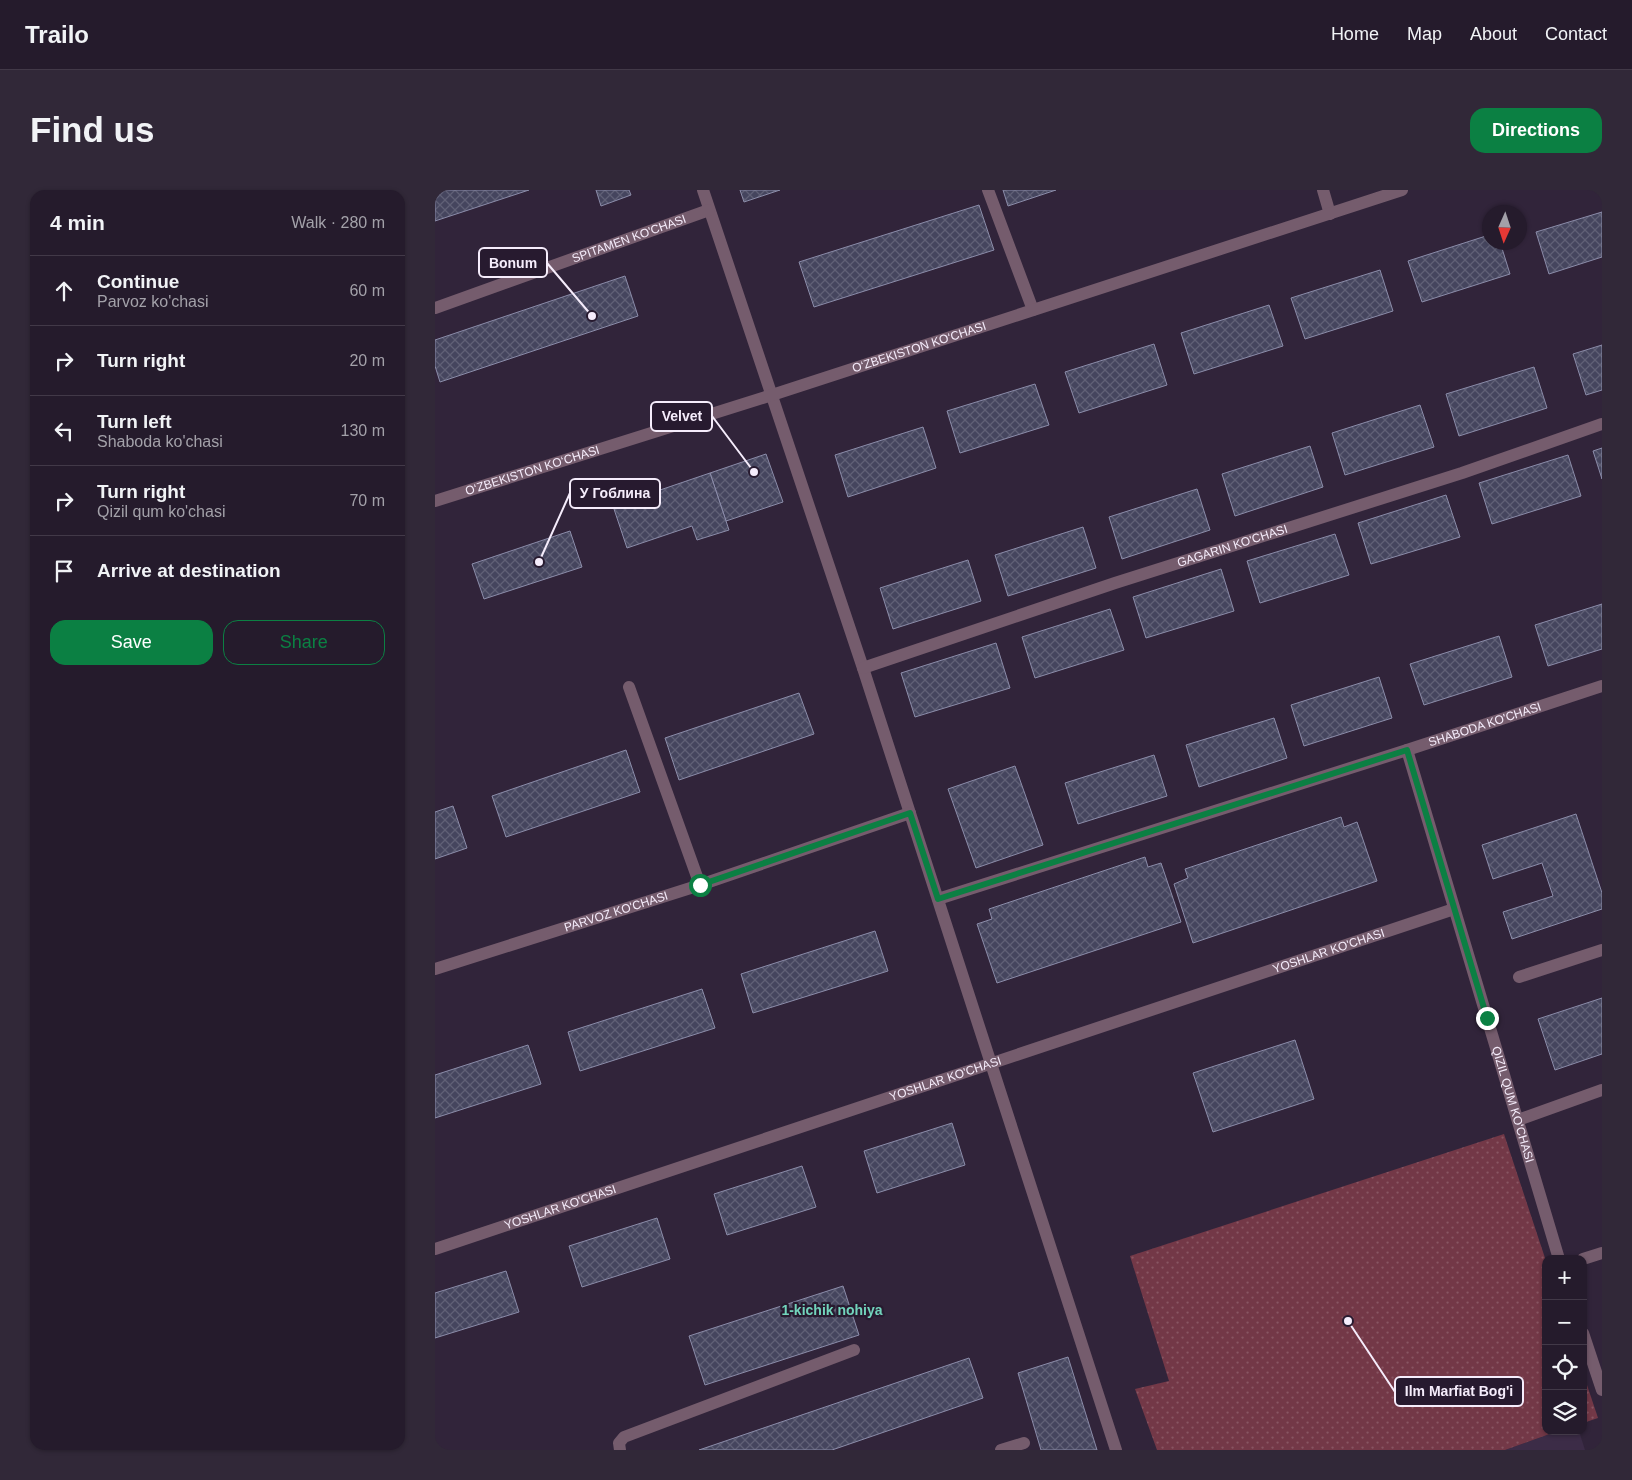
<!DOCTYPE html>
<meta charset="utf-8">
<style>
body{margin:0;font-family:Helvetica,sans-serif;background:#312838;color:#f1f3f6}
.controls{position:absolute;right:15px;bottom:15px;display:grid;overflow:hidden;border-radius:10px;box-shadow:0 1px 4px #0004}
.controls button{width:45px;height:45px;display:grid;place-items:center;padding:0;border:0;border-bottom:1px solid #423948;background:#251b2c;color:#f1f3f6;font:25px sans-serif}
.compass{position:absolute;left:1047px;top:15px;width:45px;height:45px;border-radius:50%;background:#251b2c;box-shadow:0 1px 4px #0004;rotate:183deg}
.stop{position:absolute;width:15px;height:15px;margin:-11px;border:4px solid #0b8043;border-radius:50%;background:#fff}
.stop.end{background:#0b8043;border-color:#fff;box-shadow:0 1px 5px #0008}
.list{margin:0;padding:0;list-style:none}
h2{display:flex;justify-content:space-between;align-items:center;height:65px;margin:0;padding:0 20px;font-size:21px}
h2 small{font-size:16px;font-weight:400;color:#a3a1a9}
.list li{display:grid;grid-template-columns:32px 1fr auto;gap:15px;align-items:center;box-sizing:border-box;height:70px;padding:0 20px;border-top:1px solid #423948}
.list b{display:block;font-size:19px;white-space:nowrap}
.list p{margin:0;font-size:16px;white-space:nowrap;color:#a3a1a9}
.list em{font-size:16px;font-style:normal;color:#a3a1a9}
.actions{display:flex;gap:10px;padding:15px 20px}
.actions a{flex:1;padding:11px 0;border:1px solid #0b8043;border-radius:15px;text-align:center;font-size:18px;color:#0b8043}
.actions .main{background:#0b8043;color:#fff}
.icon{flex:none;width:28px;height:28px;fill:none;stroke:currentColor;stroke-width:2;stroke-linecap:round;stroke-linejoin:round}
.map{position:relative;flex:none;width:1167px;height:1260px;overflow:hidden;border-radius:15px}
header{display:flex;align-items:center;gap:30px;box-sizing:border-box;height:70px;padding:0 25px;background:#251b2c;border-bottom:1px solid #423948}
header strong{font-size:24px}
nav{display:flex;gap:28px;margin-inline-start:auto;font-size:18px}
.intro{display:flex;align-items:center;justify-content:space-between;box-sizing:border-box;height:120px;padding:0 30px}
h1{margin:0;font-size:35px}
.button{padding:12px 22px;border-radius:15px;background:#0b8043;color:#fff;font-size:18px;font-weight:700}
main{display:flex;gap:30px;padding:0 30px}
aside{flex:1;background:#251b2c;border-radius:15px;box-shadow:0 1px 4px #0004}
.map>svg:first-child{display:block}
</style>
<header>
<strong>Trailo</strong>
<nav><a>Home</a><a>Map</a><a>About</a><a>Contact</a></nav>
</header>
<div class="intro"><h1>Find us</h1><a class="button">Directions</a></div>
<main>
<aside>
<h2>4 min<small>Walk · 280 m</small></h2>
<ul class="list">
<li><svg class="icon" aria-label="ahead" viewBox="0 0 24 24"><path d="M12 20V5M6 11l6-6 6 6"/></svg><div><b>Continue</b><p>Parvoz ko'chasi</p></div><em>60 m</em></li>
<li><svg class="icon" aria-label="right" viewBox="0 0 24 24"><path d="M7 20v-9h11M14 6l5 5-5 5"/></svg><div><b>Turn right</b></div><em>20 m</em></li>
<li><svg class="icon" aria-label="left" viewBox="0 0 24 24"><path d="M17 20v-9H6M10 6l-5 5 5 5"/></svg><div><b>Turn left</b><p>Shaboda ko'chasi</p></div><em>130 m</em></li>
<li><svg class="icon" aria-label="right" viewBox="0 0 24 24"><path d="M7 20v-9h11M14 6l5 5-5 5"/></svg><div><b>Turn right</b><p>Qizil qum ko'chasi</p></div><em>70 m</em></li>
<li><svg class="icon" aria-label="arrive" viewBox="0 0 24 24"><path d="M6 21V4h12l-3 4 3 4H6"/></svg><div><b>Arrive at destination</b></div></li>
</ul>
<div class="actions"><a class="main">Save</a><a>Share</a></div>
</aside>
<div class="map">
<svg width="1167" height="1260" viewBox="0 0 1167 1260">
<defs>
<pattern id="park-dots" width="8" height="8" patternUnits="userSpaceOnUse" patternTransform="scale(1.25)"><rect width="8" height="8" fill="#733847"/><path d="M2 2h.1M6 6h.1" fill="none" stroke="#885562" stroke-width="1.8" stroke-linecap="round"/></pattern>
<pattern id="building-cross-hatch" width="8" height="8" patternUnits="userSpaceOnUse" patternTransform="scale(1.25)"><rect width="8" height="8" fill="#45455e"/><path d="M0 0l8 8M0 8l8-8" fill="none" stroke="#606076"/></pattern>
</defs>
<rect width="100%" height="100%" fill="#31243a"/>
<path fill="#3c2c47" d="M1123,1241H1144L1150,1260H1070Z"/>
<g fill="url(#park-dots)">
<path d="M1069,944L1111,1071V1241H1123L1070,1260H722L700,1199L734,1191L695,1066Z"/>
<path d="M1148,1183L1163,1228L1148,1233Z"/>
</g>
<g fill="url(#building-cross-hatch)" stroke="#8b8ca9">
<path d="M0,0H94L0,31Z"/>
<path d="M161,0H194L196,5L166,16Z"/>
<path d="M305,0H345L309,12Z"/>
<path d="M568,0H621L573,16Z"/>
<path d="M544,15L559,60L379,117L364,72Z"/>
<path d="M1167,22V67L1114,84L1101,42Z"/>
<path d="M1054,45V52H1065L1075,84L987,112L973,71Z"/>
<path d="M945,80L958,121L870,149L856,108Z"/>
<path d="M190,86L203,126L5,192L0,176V150Z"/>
<path d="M834,115L848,156L759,184L746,143Z"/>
<path d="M719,154L732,195L644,223L630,182Z"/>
<path d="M1167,155V200L1151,205L1138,164Z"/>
<path d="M1099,177L1112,218L1024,246L1011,204Z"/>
<path d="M600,194L614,235L525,263L512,221Z"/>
<path d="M985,215L999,257L910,285L897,243Z"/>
<path d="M488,237L501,278L413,307L400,265Z"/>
<path d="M875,256L888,297L800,326L787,284Z"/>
<path d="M1167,258V289L1158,261Z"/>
<path d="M331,264L348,312L291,331L275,283Z"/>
<path d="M1133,265L1146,306L1057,334L1044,293Z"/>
<path d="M275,283L294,340L262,350L257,336L192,358L178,316Z"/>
<path d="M762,299L775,340L687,369L674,327Z"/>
<path d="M1011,305L1025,347L936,374L923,333Z"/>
<path d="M648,337L661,378L573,406L560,365Z"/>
<path d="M135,341L147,377L49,409L37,374Z"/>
<path d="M900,344L914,385L825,413L812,371Z"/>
<path d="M533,370L546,411L458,439L445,398Z"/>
<path d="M786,379L799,421L711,448L698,407Z"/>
<path d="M1167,414V459L1113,476L1100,435Z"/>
<path d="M675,419L689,460L600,488L587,447Z"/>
<path d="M1064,446L1077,487L989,515L975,474Z"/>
<path d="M561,453L575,498L480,527L466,483Z"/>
<path d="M944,487L957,528L869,556L856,515Z"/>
<path d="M364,503L379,544L244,590L230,548Z"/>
<path d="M839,528L852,568L764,597L751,555Z"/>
<path d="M191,560L205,602L71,647L57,606Z"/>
<path d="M719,565L732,606L643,634L630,593Z"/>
<path d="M580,576L608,655L541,678L513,599Z"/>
<path d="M18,616L32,658L0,669V622Z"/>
<path d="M1141,624L1167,703V719L1077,749L1068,722L1118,706L1107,673L1058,689L1047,655Z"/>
<path d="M906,627L909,637L922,632L942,691L758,753L739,694L753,688L750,679Z"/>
<path d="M710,667L713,677L726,673L746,732L562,793L542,734L557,729L554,719Z"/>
<path d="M440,741L453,781L318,823L306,784Z"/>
<path d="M267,799L280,838L145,881L133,842Z"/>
<path d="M1167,808V864L1120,880L1103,829Z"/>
<path d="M860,850L879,909L778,942L758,883Z"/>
<path d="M93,855L106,894L0,928V885Z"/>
<path d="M517,933L530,975L442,1003L429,961Z"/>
<path d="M367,976L381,1017L292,1045L279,1004Z"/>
<path d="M222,1028L235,1069L147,1097L134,1056Z"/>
<path d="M71,1081L84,1122L0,1148V1103Z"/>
<path d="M408,1096L424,1145L270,1195L254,1146Z"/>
<path d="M633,1167L662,1260H606L583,1183Z"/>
<path d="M534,1168L548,1208L397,1260H264Z"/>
</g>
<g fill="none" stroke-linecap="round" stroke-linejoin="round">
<g stroke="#755c6d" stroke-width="12">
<path d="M268,0L428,478L681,1260"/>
<path d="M553,0L598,120"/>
<path d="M888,0L895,24"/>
<path id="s1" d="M0,118L274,20"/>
<path id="s2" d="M0,311L337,205L967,0"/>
<path id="s3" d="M428,478L680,393L1027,283L1167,234"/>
<path d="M194,497L265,695"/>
<path id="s4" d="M972,560L1124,1069"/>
<path id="s5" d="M503,709L972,560L1167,496"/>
<path id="s6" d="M0,779L265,695L475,623"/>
<path d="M1084,787L1167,760"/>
<path d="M1083,930L1167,900"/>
<path id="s7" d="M0,1059L1019,719"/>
<path d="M1148,1069L1167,1063"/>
<path d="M1148,1143L1167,1200"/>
<path d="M185,1260L184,1253L189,1247L419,1160"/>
<path d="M566,1260L589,1253"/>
</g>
</g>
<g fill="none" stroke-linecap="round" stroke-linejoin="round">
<path stroke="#0b8043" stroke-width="6" d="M265,695L475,623L503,709L972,560L1052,828"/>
</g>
<g text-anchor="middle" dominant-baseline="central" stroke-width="4.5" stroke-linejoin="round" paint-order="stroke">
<g font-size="12" fill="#f5ecfb" stroke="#271a2f">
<text stroke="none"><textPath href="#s1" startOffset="206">SPITAMEN KO'CHASI</textPath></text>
<text stroke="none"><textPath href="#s2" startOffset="508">O‘ZBEKISTON KO‘CHASI</textPath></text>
<text stroke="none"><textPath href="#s2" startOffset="102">O‘ZBEKISTON KO‘CHASI</textPath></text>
<text stroke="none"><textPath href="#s3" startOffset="389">GAGARIN KO'CHASI</textPath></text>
<text stroke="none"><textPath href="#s5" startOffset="574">SHABODA KO'CHASI</textPath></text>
<text stroke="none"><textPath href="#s6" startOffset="190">PARVOZ KO'CHASI</textPath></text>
<text stroke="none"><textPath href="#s7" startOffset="942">YOSHLAR KO'CHASI</textPath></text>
<text stroke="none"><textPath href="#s7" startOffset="538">YOSHLAR KO'CHASI</textPath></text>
<text stroke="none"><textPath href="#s4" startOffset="370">QIZIL QUM KO'CHASI</textPath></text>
<text stroke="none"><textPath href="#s7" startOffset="132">YOSHLAR KO'CHASI</textPath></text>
</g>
<g font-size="14" font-weight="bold" fill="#72d4bc" stroke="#271a2f">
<text x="397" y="1120">1-kichik nohiya</text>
</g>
</g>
<path fill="none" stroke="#f5ecfb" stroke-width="2" d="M157 126L112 73M319 282L277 226M104 372L135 303M913 1131L960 1202"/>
<g fill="#f5ecfb" stroke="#271a2f" stroke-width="2">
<circle cx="157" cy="126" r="5"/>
<circle cx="319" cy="282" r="5"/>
<circle cx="104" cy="372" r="5"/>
<circle cx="913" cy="1131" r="5"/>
</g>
<g fill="#271a2f" stroke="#f5ecfb" stroke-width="2">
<rect x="44" y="58" width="68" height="29" rx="5"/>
<rect x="216" y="212" width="61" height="29" rx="5"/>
<rect x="135" y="289" width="90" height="29" rx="5"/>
<rect x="960" y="1187" width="128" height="29" rx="5"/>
</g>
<g font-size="14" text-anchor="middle" font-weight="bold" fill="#f5ecfb">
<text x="78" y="78">Bonum</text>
<text x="247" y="231">Velvet</text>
<text x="180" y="308">У Гоблина</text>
<text x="1024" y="1206">Ilm Marfiat Bog'i</text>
</g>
</svg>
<div class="controls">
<button>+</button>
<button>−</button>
<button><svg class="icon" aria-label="locate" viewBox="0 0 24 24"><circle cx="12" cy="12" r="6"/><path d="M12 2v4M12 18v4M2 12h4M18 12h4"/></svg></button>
<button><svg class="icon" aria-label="layers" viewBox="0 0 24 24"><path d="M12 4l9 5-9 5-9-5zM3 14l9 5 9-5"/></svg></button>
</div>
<svg class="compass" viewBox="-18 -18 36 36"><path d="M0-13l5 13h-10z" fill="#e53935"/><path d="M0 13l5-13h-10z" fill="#a3a1a9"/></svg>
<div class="stop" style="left:265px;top:695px"></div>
<div class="stop end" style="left:1052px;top:828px"></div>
</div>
</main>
